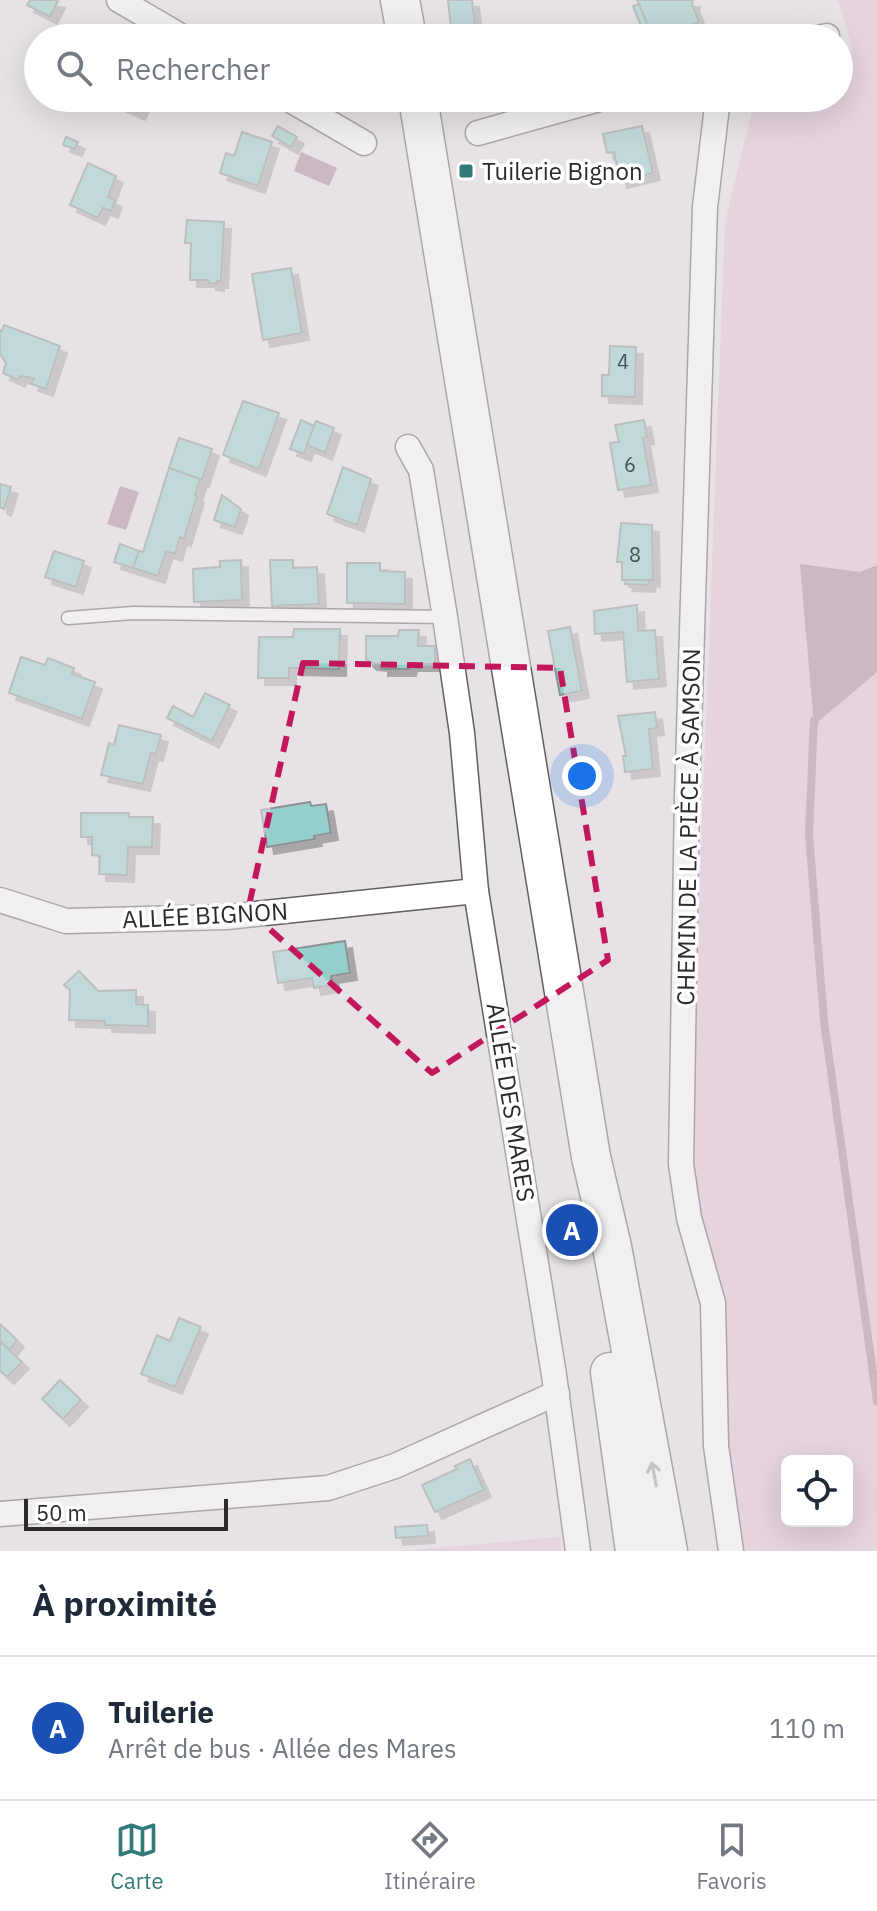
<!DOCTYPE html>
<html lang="fr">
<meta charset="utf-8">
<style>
body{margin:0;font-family:"IBM Plex Sans",sans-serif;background:#f2f2f3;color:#1f2937}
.controls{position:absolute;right:24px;bottom:24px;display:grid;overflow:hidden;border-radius:12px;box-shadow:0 8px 32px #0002}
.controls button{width:72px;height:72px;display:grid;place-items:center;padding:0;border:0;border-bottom:2px solid #e0e1e3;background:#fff;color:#1f2937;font:40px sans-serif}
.scale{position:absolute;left:24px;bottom:20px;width:204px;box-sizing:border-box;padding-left:8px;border:4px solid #2c2a2b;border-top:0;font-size:22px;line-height:28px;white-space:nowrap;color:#2c2a2b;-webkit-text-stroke:6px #fff;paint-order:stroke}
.you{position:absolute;left:582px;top:776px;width:28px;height:28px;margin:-20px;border:6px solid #fff;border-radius:50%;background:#1a73e8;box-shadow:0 0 0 12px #1a73e833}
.badge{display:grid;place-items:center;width:52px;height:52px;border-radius:50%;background:#327a77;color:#fff;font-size:26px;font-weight:700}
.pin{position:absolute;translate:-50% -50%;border:4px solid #fff;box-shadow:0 2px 8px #0006}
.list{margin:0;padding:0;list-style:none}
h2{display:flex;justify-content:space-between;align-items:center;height:104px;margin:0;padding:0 32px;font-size:34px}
h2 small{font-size:26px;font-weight:400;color:#747a83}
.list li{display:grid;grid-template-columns:52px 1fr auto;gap:24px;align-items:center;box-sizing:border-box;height:144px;padding:0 32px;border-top:2px solid #e0e1e3}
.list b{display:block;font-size:30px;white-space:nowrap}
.list p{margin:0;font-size:26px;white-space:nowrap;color:#747a83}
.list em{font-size:26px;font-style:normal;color:#747a83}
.icon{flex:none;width:44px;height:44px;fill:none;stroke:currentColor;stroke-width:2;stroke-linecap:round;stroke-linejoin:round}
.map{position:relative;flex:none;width:877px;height:1551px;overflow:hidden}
.search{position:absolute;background:#fff;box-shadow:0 8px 32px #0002;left:24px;right:24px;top:24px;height:88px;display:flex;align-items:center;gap:20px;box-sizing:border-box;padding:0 28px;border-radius:44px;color:#747a83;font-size:30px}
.sheet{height:248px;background:#fff}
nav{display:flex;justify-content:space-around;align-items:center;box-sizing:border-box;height:112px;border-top:2px solid #e0e1e3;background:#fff;font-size:22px;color:#747a83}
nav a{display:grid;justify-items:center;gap:4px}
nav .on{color:#327a77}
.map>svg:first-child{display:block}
</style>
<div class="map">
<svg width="877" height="1551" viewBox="0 0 877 1551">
<defs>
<filter id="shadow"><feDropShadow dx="7" dy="7" stdDeviation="0" flood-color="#0004"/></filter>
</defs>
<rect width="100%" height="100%" fill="#e7e2e5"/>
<g fill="#e3c0d7" fill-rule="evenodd">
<path d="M838,0H877V1551H743L726,1454L725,1328L718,1270L698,1219L689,1164L725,223L755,98H839V56L853,50ZM787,1461H847V1521H787Z"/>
<path d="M561,1537V1551H399Z"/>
</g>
<g fill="#aa839d">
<path d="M301,152L337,168L329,186L294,171Z"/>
<path d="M120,486L139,492L126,530L107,524Z"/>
<path d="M800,564L860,572L877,565V672L814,725Z"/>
</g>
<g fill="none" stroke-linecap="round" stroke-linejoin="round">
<path stroke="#aa839d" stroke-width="8" d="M814,720L809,834L824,1021L877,1402"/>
</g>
<g fill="#95cfcb" stroke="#8b9291" stroke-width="2" filter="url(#shadow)">
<path d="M30,0H55L58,1L50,17L27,5Z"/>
<path d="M448,0H472L475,24L451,27Z"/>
<path d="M637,0H693L692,4L699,22L690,25L696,38H652Z"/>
<path d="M639,4L646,21L652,38H646L633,6Z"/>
<path d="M110,98H145L138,113L109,100Z"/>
<path d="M530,98H559L531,106Z"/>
<path d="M278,126L297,137L291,147L272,136Z"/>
<path d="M642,126L653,173L620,181L614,152L607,153L603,134Z"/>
<path d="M242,132L272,142L258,186L220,173L226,153L234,156Z"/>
<path d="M66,137L78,142L75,149L63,145Z"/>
<path d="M88,163L116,176L108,197L115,200L111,211L103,208L98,218L70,205Z"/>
<path d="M187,220L224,222L221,281H217V284L209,283L208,280H190L191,243H185Z"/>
<path d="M291,268L302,333L263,340L252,274Z"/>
<path d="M4,325L60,346L46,389L31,384L34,378L20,376L18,380L3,373L6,363L0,354V330L2,331Z"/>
<path d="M610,346L636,347L635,397L602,396V375H609Z"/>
<path d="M243,401L279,413L259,469L223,455Z"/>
<path d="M301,420L314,426L304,454L290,449Z"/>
<path d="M644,420L647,437L643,438L651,485L618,490L610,443L619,442L615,425Z"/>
<path d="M316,421L334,428L325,453L307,445Z"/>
<path d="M179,438L212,449L202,480L169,468Z"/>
<path d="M343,467L371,479L357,525L327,514Z"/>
<path d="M169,468L200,479L195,495L197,496L184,539L180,537L175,554L166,551L158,576L133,568L139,551L143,552Z"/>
<path d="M0,484L11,487L4,509L0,507Z"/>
<path d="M222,495L241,509L235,527L214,520Z"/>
<path d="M621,523L652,525L653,580H622V562H617Z"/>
<path d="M120,544L139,551L133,568L114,562Z"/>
<path d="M54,551L84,561L76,587L45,577Z"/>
<path d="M241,560L242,600L194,602L193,569L220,567V561Z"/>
<path d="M270,560H293V568L317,567L319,604L272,606Z"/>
<path d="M347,563H380V571L405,572V604L347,603Z"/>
<path d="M626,580H649L648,585L625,584Z"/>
<path d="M637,605L638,631L655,630L659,679L627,682L623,632L595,634L594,611Z"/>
<path d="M570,627L582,691L560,695L548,631Z"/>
<path d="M294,629H340L339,669L289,668V678H258L259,637H293Z"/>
<path d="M399,630H419L418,646H435V664H410L409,669H381V664L370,663L366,659V636H398Z"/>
<path d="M21,657L45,665L48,658L74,668L72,674L95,682L82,719L9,693Z"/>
<path d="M205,693L230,705L212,741L167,718L173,706L193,717Z"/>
<path d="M655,712L657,728L649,729L653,769L625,772L623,756H626L618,716Z"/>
<path d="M119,725L161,735L156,754L151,753L143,784L101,775L109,743L114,745Z"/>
<path d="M310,802L311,806L326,804L331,833L314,836L315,839L267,847L261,810Z"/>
<path d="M81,813H129V817H153L152,847H128L127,875L99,874L100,856L92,855V837H81Z"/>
<path d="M345,941L350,973L331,976L333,985L314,988L312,978L278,983L273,952Z"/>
<path d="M79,971L98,991L136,990V1004L148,1005V1026L105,1025V1021L69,1020L70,990L64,985Z"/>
<path d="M179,1318L201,1327L175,1387L141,1374L157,1335L170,1341Z"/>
<path d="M0,1324L17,1340L9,1350L0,1341Z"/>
<path d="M0,1341L22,1362L7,1377L0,1371Z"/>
<path d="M60,1380L81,1400L63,1419L42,1399Z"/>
<path d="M470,1459L484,1490L435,1512L422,1485L457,1469L455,1466Z"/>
<path d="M427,1525L428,1536L396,1538L395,1527Z"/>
</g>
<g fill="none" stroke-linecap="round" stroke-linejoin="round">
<g stroke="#635e61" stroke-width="15">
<path id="service" d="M68,618L133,613L445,617"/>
</g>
<g stroke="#635e61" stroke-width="27">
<g id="minor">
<path d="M119,0L184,38"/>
<path d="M818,38L827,36"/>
<path d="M287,98L364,143"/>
<path d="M718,98L705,207L687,796L681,1164L689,1218L713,1303L716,1446L731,1551"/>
<path d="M478,133L603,98"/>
<path d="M408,447L421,470L445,617L462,733L476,891L554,1375L578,1551"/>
<path d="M0,900L66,921L227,917L476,891"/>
<path d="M0,1514L328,1488L395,1466L557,1393"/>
</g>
</g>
<g stroke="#635e61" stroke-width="41">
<g id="primary">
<path d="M400,0L407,38"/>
<path d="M418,98L591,1157L612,1247L668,1551"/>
<path d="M610,1372L635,1551"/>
</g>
</g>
<use href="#service" stroke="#fff" stroke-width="12"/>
<use href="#minor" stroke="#fff" stroke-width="24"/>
<use href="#primary" stroke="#fff" stroke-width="38"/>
</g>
<defs><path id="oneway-shaft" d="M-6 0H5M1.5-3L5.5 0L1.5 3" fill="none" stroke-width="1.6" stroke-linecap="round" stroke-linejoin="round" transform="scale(2)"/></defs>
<use stroke="#a09fa0" href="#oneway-shaft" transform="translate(654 1474) rotate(-101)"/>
<path d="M0 0H877V1551H0ZM303,663L560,668L608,960L432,1073L248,910Z" fill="#e7e2e5" fill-opacity=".55" fill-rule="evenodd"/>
<path fill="none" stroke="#c2185b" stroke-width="6" stroke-dasharray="16 10" stroke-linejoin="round" d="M303,663L560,668L608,960L432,1073L248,910Z"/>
<rect fill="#327a77" stroke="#fff" stroke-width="3" x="458" y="163" width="16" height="16" rx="4"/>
<g text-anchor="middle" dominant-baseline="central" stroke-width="7" stroke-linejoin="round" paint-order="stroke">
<g font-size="20" fill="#465353">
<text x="623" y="361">4</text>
<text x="630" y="464">6</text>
<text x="635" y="554">8</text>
</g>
<g font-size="24" fill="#2c2a2b" stroke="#fff" text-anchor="start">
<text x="482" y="171">Tuilerie Bignon</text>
</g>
<g font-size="24" fill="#2c2a2b" stroke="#fff">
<text transform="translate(688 827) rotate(-89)">CHEMIN DE LA PIÈCE À SAMSON</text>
<text transform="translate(205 915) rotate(-3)">ALLÉE BIGNON</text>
<text transform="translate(511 1102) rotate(81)">ALLÉE DES MARES</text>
</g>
</g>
</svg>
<div class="controls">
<button><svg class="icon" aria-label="locate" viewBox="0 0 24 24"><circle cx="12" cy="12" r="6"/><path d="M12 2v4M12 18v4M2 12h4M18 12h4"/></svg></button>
</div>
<div class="scale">50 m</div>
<div class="you"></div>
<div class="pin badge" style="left:572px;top:1230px;background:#1a4fb4">A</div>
<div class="search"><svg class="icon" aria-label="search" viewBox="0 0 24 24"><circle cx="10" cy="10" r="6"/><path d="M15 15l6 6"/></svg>Rechercher</div>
</div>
<section class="sheet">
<h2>À proximité<small></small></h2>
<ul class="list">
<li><span class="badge" style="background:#1a4fb4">A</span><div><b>Tuilerie</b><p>Arrêt de bus · Allée des Mares</p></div><em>110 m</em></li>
</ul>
</section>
<nav>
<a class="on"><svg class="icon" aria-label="map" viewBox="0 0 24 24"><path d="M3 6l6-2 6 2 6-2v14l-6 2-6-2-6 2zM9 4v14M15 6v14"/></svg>Carte</a>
<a><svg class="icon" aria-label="directions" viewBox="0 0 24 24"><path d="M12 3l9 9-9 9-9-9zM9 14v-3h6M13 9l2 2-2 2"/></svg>Itinéraire</a>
<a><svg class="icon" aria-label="saved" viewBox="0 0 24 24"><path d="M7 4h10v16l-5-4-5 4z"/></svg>Favoris</a>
</nav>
